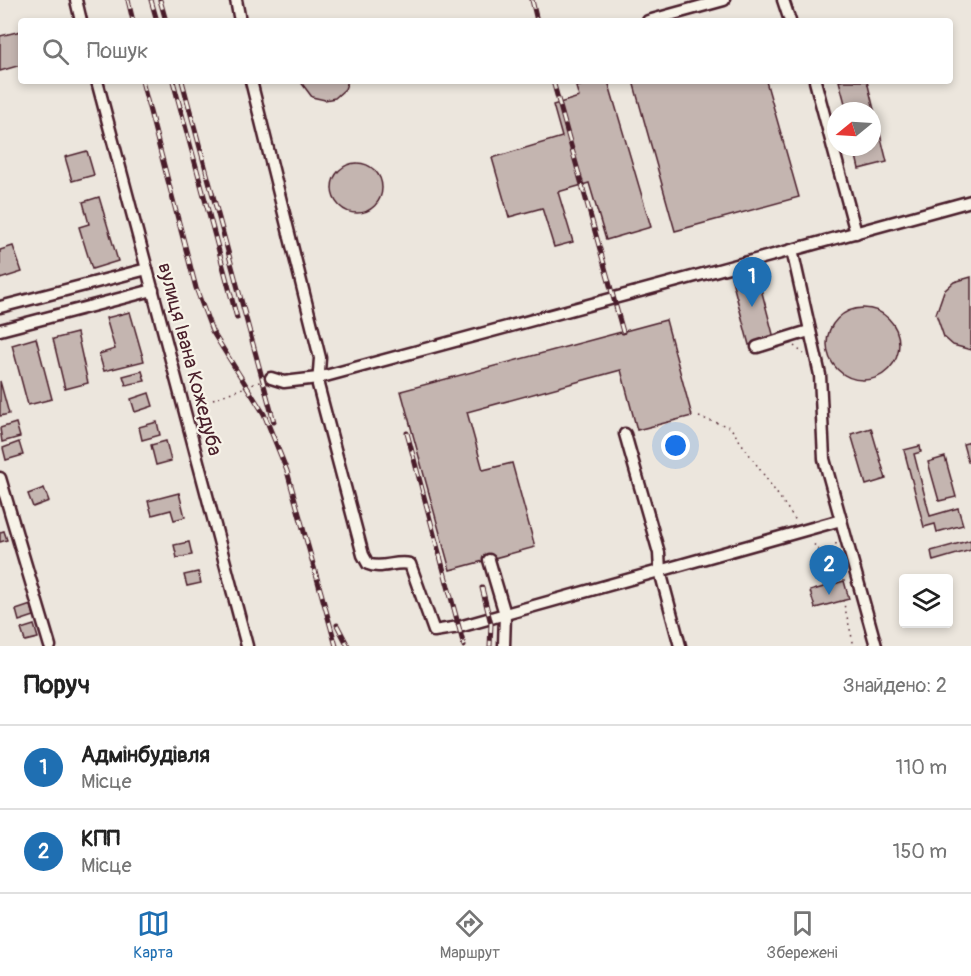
<!DOCTYPE html>
<html lang="uk">
<meta charset="utf-8">
<style>
body{margin:0;font-family:Pangolin,sans-serif;background:#f6f6f6;color:#222}
.controls{position:absolute;right:18px;bottom:18px;display:grid;overflow:hidden;border-radius:6px;box-shadow:0 3px 9px #0003}
.controls button{width:54px;height:54px;display:grid;place-items:center;padding:0;border:0;border-bottom:2px solid #e0e0e0;background:#fff;color:#222;font:30px sans-serif}
.compass{position:absolute;left:827px;top:102px;width:54px;height:54px;border-radius:50%;background:#fff;box-shadow:0 3px 9px #0003;rotate:252deg}
.you{position:absolute;left:676px;top:446px;width:21px;height:21px;margin:-15px;border:4px solid #fff;border-radius:50%;background:#1a73e8;box-shadow:0 0 0 9px #1a73e833}
.badge{display:grid;place-items:center;width:39px;height:39px;border-radius:50%;background:#1f6fb2;color:#fff;font-size:20px;font-weight:700}
.pin{position:absolute;translate:-50% -50px;filter:drop-shadow(0 2px 3px #0008)}
.pin::after{content:'';position:absolute;top:32px;width:21px;height:18px;background:inherit;clip-path:polygon(0 0,100% 0,50% 100%)}
.list{margin:0;padding:0;list-style:none}
h2{display:flex;justify-content:space-between;align-items:center;height:78px;margin:0;padding:0 24px;font-size:26px}
h2 small{font-size:20px;font-weight:400;color:#767676}
.list li{display:grid;grid-template-columns:39px 1fr auto;gap:18px;align-items:center;box-sizing:border-box;height:84px;padding:0 24px;border-top:2px solid #e0e0e0}
.list b{display:block;font-size:22px;white-space:nowrap}
.list p{margin:0;font-size:20px;white-space:nowrap;color:#767676}
.list em{font-size:20px;font-style:normal;color:#767676}
.icon{flex:none;width:33px;height:33px;fill:none;stroke:currentColor;stroke-width:2;stroke-linecap:round;stroke-linejoin:round}
.map{position:relative;flex:none;width:971px;height:646px;overflow:hidden}
.search{position:absolute;background:#fff;box-shadow:0 3px 9px #0003;left:18px;right:18px;top:18px;height:66px;display:flex;align-items:center;gap:15px;box-sizing:border-box;padding:0 21px;border-radius:6px;color:#767676;font-size:22px}
.sheet{height:246px;background:#fff}
nav{display:flex;justify-content:space-around;align-items:center;box-sizing:border-box;height:84px;border-top:2px solid #e0e0e0;background:#fff;font-size:16px;color:#767676}
nav a{display:grid;justify-items:center;gap:3px}
nav .on{color:#1f6fb2}
.map>svg:first-child{display:block}
</style>
<div class="map">
<svg width="971" height="646" viewBox="0 0 971 646">
<rect width="100%" height="100%" fill="#ece6dd"/>
<filter id="ink" filterUnits="userSpaceOnUse"><feTurbulence type="fractalNoise" baseFrequency=".0167" numOctaves="2"/><feDisplacementMap in="SourceGraphic" scale="12" xChannelSelector="R" yChannelSelector="G"/><feConvolveMatrix kernelMatrix="1 2 1 2 8 2 1 2 1" color-interpolation-filters="sRGB"/></filter>
<g filter="url(#ink)">
<g fill="#c4b5b0" stroke="#4a1f2b" stroke-width="1.5">
<path d="M21,31V65L0,71V36Z"/>
<path d="M300,81H348L345,89L335,98L325,100L312,97Z"/>
<path d="M596,81H608L651,227L606,240L589,183L558,192L573,242L554,247L542,208L509,217L492,158L562,137L553,105L579,97L576,87Z"/>
<path d="M633,81H766L799,197L675,231Z"/>
<path d="M839,81H867L878,126L872,128V111H847Z"/>
<path d="M878,126L887,162L859,169L854,147H872V128Z"/>
<path d="M87,151L94,175L72,181L65,157Z"/>
<circle cx="357" cy="188" r="25"/>
<path d="M99,197L118,261L92,269L79,227L89,224L83,202Z"/>
<path d="M13,246L22,272L0,279V250Z"/>
<path d="M756,270L774,338L749,345L731,276Z"/>
<path d="M971,277V350L953,345L944,337L936,314L944,291L954,282Z"/>
<circle cx="863" cy="344" r="36"/>
<path d="M130,312L144,361L104,371L99,354L115,349L106,318Z"/>
<path d="M666,320L692,416L637,430L621,370L467,412L483,470L512,463L535,547L450,570L401,391Z"/>
<path d="M77,333L88,383L65,389L53,339Z"/>
<path d="M36,338L52,399L28,405L12,345Z"/>
<path d="M142,371L145,381L126,385L123,376Z"/>
<path d="M0,381L9,414L0,416Z"/>
<path d="M149,393L153,406L135,412L131,399Z"/>
<path d="M157,422L160,435L142,440L139,427Z"/>
<path d="M16,423L20,437L2,442L0,428Z"/>
<path d="M871,428L886,479L866,485L851,434Z"/>
<path d="M166,441L171,461L156,465L151,445Z"/>
<path d="M19,442L23,455L6,460L3,448Z"/>
<path d="M971,442V462H968L963,444Z"/>
<path d="M920,446L921,452L914,454L930,516L958,508L963,525L937,532L935,524L924,527L904,450Z"/>
<path d="M945,457L956,497L939,501L928,462Z"/>
<path d="M44,488L49,501L33,507L28,494Z"/>
<path d="M179,493L185,517L174,520L171,510L152,515L148,501Z"/>
<path d="M4,531L7,540L0,542V532Z"/>
<path d="M971,540V550L933,561L931,551Z"/>
<path d="M189,542L192,555L177,558L174,545Z"/>
<path d="M198,572L201,583L187,586L184,575Z"/>
<path d="M844,581L849,599L815,608L810,591Z"/>
<path d="M31,605L34,616L19,621L16,610Z"/>
<path d="M34,625L38,638L25,641L21,629Z"/>
</g>
<g fill="none" stroke-linecap="round" stroke-linejoin="round">
<g stroke="#4a1f2b" stroke-width="15">
<g id="minor">
<path d="M76,0L81,21"/>
<path d="M236,0L240,21"/>
<path d="M783,0L790,21"/>
<path d="M648,21L724,0"/>
<path d="M97,81L247,646"/>
<path d="M251,81L320,358L318,385L363,555L368,564C381,570 396,560 410,564L434,631L459,627L841,520"/>
<path d="M815,81L856,233"/>
<path d="M0,307L147,269"/>
<path d="M0,330L153,290"/>
<path d="M757,347L809,331"/>
<path d="M271,378L284,382L318,378L792,250"/>
<path d="M625,434L659,553L660,571L680,646"/>
<path d="M0,478L50,646"/>
<path d="M489,560L505,614L504,646"/>
<path d="M876,646L824,459L820,375L792,250L971,201"/>
</g>
</g>
<g stroke="#4a1f2b" stroke-width="1.5" stroke-dasharray="1.5 4.5" stroke-linecap="butt">
<path d="M794,346L804,354"/>
<path d="M213,399L262,381"/>
<path d="M699,417L730,427L797,522"/>
<path d="M810,540L833,566"/>
<path d="M836,543L833,567L839,583"/>
<path d="M843,600L854,646"/>
</g>
<use href="#minor" stroke="#f7f3e8" stroke-width="10"/>
<g stroke="#4a1f2b" stroke-width="5">
<g id="rail">
<path d="M128,0L133,21"/>
<path d="M151,0L157,21"/>
<path d="M160,0L166,21"/>
<path d="M532,0L537,21"/>
<path d="M142,81L196,288L212,331L264,414L287,471L336,646"/>
<path d="M173,81L237,318"/>
<path d="M182,81L274,422"/>
<path d="M553,81L623,332"/>
<path d="M407,433L464,646"/>
<path d="M482,588L491,624L490,646"/>
<path d="M337,625L348,646"/>
</g>
</g>
<use href="#rail" stroke="#f7f3e8" stroke-width="3" stroke-dasharray="9" stroke-linecap="butt"/>
</g>
</g>
<g text-anchor="middle" dominant-baseline="central" stroke-width="4.5" stroke-linejoin="round" paint-order="stroke">
<g font-size="20" fill="#4a1f2b" stroke="#f7f3e8">
<text transform="translate(190 359) rotate(75)">вулиця Івана Кожедуба</text>
</g>
</g>
</svg>
<div class="controls">
<button><svg class="icon" aria-label="layers" viewBox="0 0 24 24"><path d="M12 4l9 5-9 5-9-5zM3 14l9 5 9-5"/></svg></button>
</div>
<svg class="compass" viewBox="-18 -18 36 36"><path d="M0-13l5 13h-10z" fill="#e53935"/><path d="M0 13l5-13h-10z" fill="#767676"/></svg>
<div class="you"></div>
<div class="pin badge" style="left:752px;top:307px">1</div>
<div class="pin badge" style="left:829px;top:595px">2</div>
<div class="search"><svg class="icon" aria-label="search" viewBox="0 0 24 24"><circle cx="10" cy="10" r="6"/><path d="M15 15l6 6"/></svg>Пошук</div>
</div>
<section class="sheet">
<h2>Поруч<small>Знайдено: 2</small></h2>
<ul class="list">
<li><span class="badge">1</span><div><b>Адмінбудівля</b><p>Місце</p></div><em>110 m</em></li>
<li><span class="badge">2</span><div><b>КПП</b><p>Місце</p></div><em>150 m</em></li>
</ul>
</section>
<nav>
<a class="on"><svg class="icon" aria-label="map" viewBox="0 0 24 24"><path d="M3 6l6-2 6 2 6-2v14l-6 2-6-2-6 2zM9 4v14M15 6v14"/></svg>Карта</a>
<a><svg class="icon" aria-label="directions" viewBox="0 0 24 24"><path d="M12 3l9 9-9 9-9-9zM9 14v-3h6M13 9l2 2-2 2"/></svg>Маршрут</a>
<a><svg class="icon" aria-label="saved" viewBox="0 0 24 24"><path d="M7 4h10v16l-5-4-5 4z"/></svg>Збережені</a>
</nav>
